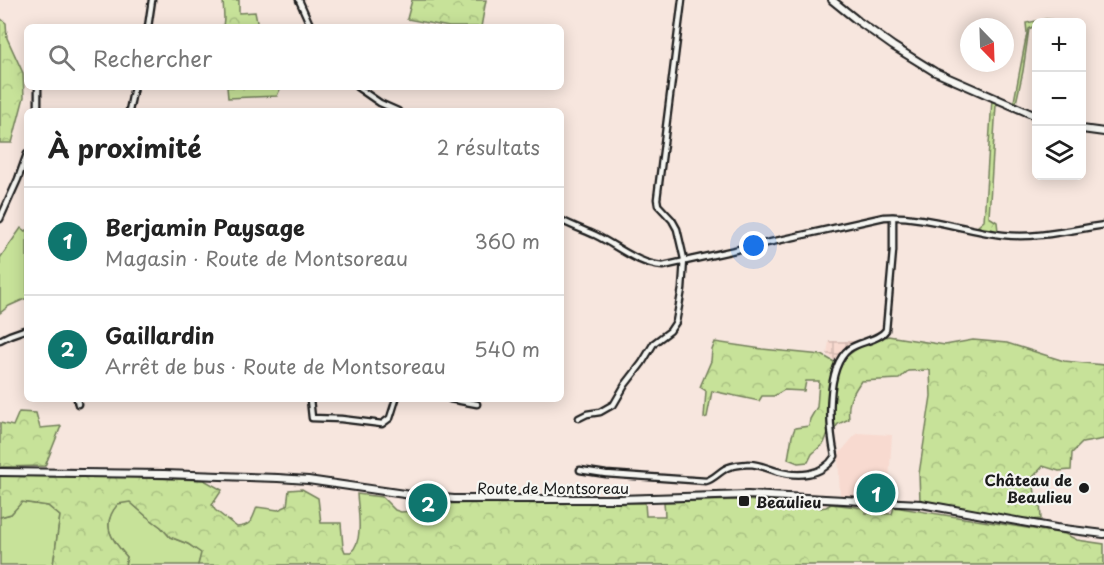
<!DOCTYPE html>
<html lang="fr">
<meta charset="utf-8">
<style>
body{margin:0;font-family:"Playpen Sans",sans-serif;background:#f6f6f6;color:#222}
.controls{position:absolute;right:18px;top:18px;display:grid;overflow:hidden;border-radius:9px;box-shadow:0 3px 15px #0003}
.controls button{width:54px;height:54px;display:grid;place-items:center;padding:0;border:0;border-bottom:2px solid #e0e0e0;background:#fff;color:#222;font:30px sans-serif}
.compass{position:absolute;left:960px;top:18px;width:54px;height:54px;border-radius:50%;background:#fff;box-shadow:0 3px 15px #0003;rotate:157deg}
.you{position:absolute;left:754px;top:246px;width:21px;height:21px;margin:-15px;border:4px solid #fff;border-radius:50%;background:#1a73e8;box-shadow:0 0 0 9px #1a73e833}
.badge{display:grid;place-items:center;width:39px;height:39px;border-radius:50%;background:#0f766e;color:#fff;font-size:20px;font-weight:700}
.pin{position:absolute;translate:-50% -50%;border:3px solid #fff;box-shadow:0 2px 6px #0006}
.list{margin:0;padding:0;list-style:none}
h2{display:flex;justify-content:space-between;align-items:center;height:78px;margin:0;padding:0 24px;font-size:26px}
h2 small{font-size:20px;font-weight:400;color:#767676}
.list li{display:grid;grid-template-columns:39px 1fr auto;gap:18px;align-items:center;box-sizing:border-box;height:108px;padding:0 24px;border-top:2px solid #e0e0e0}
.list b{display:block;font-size:22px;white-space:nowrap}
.list p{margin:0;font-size:20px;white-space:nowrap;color:#767676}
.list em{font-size:20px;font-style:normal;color:#767676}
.icon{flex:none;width:33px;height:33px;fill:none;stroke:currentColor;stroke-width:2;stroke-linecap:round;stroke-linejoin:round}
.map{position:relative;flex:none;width:1104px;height:565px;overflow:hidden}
.search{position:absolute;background:#fff;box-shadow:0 3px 15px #0003;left:24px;top:24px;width:540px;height:66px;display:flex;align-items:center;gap:15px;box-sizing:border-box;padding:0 21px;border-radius:9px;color:#767676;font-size:22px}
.panel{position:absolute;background:#fff;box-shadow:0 3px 15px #0003;left:24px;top:108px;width:540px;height:294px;border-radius:9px}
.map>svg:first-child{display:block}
</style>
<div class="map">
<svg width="1104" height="565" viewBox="0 0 1104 565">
<defs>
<pattern id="industrial-grid" width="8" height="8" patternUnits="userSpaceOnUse" patternTransform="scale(1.5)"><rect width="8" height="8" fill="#f8dad0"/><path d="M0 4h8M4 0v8" fill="none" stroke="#d4bab2"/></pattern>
<pattern id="forest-crowns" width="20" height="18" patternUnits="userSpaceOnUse" patternTransform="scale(1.5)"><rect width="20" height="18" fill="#c7e299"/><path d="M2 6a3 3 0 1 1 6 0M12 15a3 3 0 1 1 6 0" fill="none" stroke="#aac183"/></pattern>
</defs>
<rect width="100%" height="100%" fill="#f7e6de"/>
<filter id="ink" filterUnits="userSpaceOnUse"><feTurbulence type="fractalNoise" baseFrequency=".0167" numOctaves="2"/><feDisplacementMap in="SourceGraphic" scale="12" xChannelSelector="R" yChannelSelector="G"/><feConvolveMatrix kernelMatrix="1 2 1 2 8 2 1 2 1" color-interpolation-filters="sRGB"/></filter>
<g filter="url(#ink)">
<path fill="#f8dad0" d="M857,433L892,435L888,497L840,495L838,455Z"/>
<path fill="url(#industrial-grid)" d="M829,341H859L845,350L837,360H834L827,355Z"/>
<g fill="#c7e299" stroke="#727f5a" stroke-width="1.5">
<path d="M21,228L25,231L27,230V298L9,306L0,313V258Z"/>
<path d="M21,502L48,506L60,516L53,565H0V517L11,514Z"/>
<path d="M130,502L146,516L161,527L170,537L188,544L202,553L198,565H125L127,557C111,539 100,525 118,503Z"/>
</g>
<g fill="url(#forest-crowns)" stroke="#727f5a" stroke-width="1.5">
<path d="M223,0H239V13L255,12L258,27H223L224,18Z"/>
<path d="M412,0H486L481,27H449L407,19Z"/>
<path d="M0,18L6,23L7,38L23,73L24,97L12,143H0Z"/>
<path d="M1046,19L1055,20L1054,22H1036V25L1029,29L1023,71L1016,103L1014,101L1027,33L1026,23Z"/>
<path d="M227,87H281L277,96L228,98Z"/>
<path d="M992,99L1002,103L996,105L989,217L997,222L998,231C991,231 982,231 978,226L984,221Z"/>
<path d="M888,336L945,345L973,340L1007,343L1064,361L1104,365V439L1082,443L1072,453L1071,470L1059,471L1043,466L1033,477L1035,494L1040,503L1041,519L1030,520L920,500L919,474L931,396L930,370L908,371L899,379L861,381C852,395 847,401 849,419L838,424L833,431L828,433L824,443L812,454L808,462L798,463L788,459L792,436L795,428L809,426L810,419L817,407L819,381H806L804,391L784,390L774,396H762L759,401L712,391L707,417L704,418L706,391L700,387L711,361L712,350L715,342L762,349L822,355L836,363L863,345Z"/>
<path d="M19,412L36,413L40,428L61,426L45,466L0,467V423L13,426Z"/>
<path d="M0,476L118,477L204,480L222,490L212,505L215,510L237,527C252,526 252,519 257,507L278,510L287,506L289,490L302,489L318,498L321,523H341L343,547L345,552H351C364,541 358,510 357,494L382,497L395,510L401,512L413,511L432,504L551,502L645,503L646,516H665L664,502L741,500L814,504L820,508L826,507L831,504L865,508L866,513L892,514L894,507L1065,534L1077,540L1104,544V565H198L201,553L188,544L170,537L161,527L146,516L130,502L118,504C100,525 111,539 127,557L125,565H53L60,516L48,506L22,502L11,514L0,517Z"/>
</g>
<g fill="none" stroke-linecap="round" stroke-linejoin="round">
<g stroke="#1c1c1c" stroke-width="9">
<g id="street">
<path d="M299,0L311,27"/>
<path d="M148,27L152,0"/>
<path d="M38,87V111"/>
<path d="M357,87L380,103L398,111"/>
<path d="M129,111L134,87"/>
<path d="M0,219L18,179L27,154"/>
<path d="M561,220C572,226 584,230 595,235C618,246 637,264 663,266L884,217C925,215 962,230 1003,235C1036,239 1071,230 1104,225"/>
<path d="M0,340L10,335L27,329"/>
<path d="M77,399L78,404"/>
<path d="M310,399L312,418L341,419L382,424L390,418L396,399"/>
<path d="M450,399L477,404"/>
<path d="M579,418L587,414L600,412L614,404L625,385L642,363L654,343L670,331L676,322L682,289L684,259L677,229L672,220L658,205L657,199L682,0"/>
<path d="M580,470L606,474L706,481C714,479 718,473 725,469C731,465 741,465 748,464C758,464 767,468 776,471C797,477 822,477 835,456C829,428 825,368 849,349C860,341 878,341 886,330L893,251V217"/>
</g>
</g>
<g stroke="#1c1c1c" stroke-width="10">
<g id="secondary">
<path d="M832,0L858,21L893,46L935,72L1036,116"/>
<path d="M1082,129L1104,132"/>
<path d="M0,472L164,474L278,478L308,480L411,495L454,499H619L748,495L900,503L921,504L1056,528L1104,534"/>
</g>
</g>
<use href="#street" stroke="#f6f6f2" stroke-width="4.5"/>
<use href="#secondary" stroke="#f6f6f2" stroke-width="6"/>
</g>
</g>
<g fill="#1c1c1c" stroke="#f6f6f2" stroke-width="2">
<circle cx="1084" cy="488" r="6"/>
<rect x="738" y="495" width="12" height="12" rx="3"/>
</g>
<g text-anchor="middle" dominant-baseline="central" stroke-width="4.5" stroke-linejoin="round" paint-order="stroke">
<g font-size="15" font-weight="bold" fill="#1c1c1c" stroke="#f6f6f2" text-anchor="end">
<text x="1072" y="479">Château de<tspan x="1072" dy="17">Beaulieu</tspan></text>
<text x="756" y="501" text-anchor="start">Beaulieu</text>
</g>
<g font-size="15" fill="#1c1c1c" stroke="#f6f6f2">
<text x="553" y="487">Route de Montsoreau</text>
</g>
</g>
</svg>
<div class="controls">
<button>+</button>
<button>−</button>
<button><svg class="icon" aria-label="layers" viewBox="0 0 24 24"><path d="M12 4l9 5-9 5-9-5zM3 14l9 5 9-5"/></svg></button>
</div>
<svg class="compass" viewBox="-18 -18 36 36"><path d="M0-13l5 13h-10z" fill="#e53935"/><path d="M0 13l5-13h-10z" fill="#767676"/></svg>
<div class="you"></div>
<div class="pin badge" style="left:876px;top:493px">1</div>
<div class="pin badge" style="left:428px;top:503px">2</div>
<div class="search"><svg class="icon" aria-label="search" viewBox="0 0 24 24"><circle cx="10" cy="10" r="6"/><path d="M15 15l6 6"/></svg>Rechercher</div>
<section class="panel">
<h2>À proximité<small>2 résultats</small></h2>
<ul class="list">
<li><span class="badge">1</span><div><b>Berjamin Paysage</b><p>Magasin · Route de Montsoreau</p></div><em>360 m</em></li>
<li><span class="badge">2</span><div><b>Gaillardin</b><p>Arrêt de bus · Route de Montsoreau</p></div><em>540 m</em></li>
</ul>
</section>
</div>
